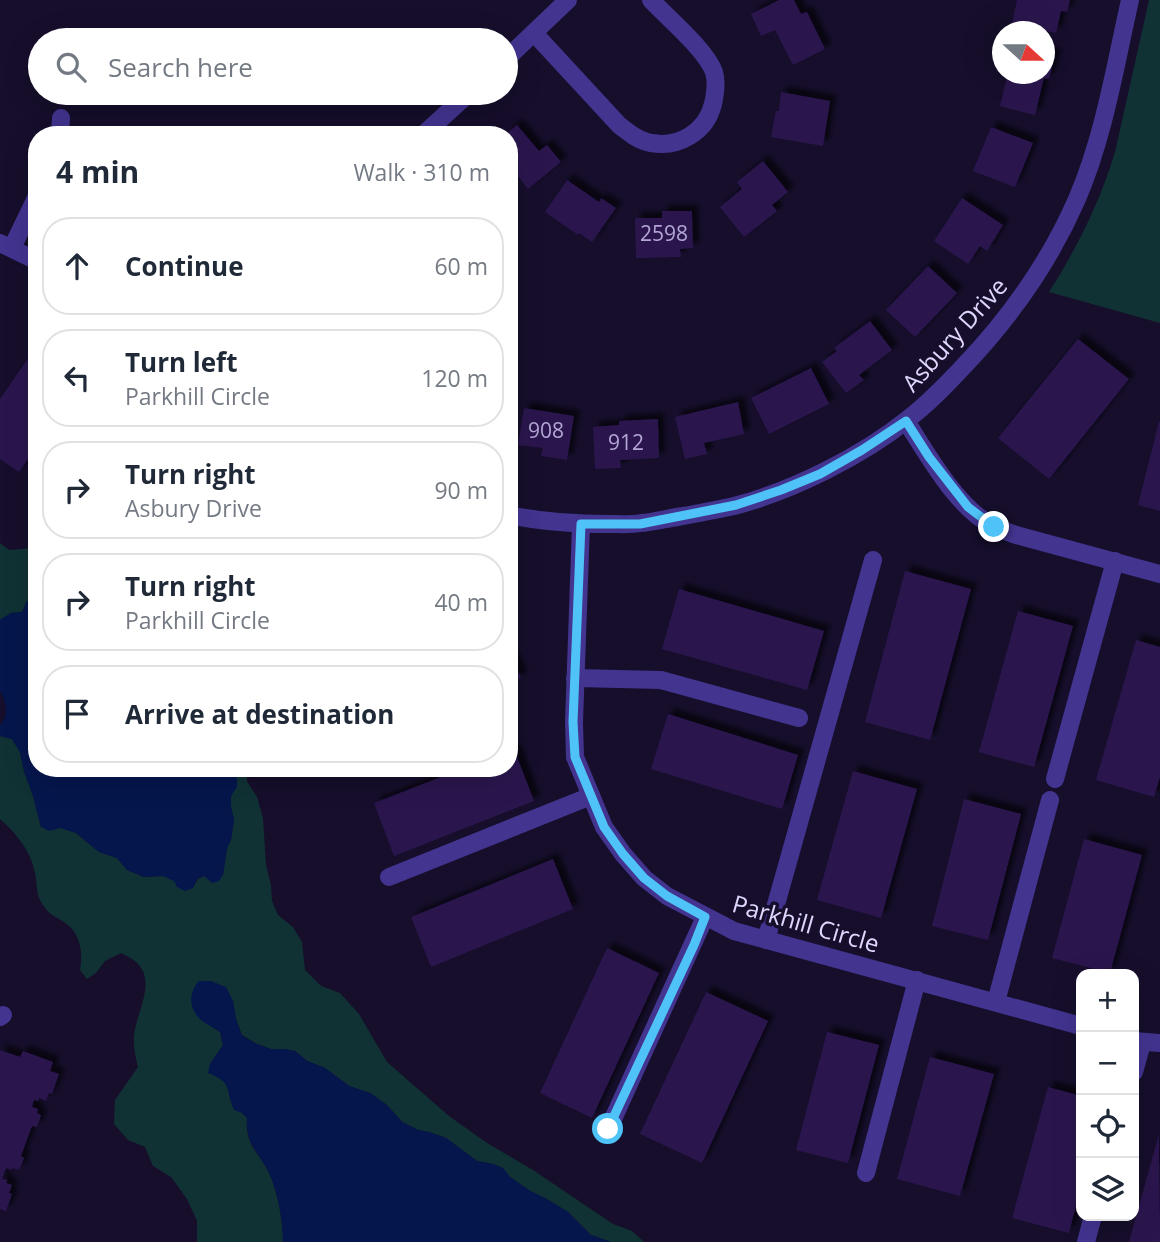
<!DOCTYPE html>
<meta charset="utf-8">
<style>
body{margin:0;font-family:"Open Sans",sans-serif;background:#f6f6f7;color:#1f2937}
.controls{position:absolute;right:21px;bottom:21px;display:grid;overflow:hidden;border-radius:14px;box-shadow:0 7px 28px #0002}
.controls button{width:63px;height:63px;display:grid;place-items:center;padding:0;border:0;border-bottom:2px solid #e0e1e3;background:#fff;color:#1f2937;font:35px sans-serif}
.compass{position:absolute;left:992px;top:21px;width:63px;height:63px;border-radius:50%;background:#fff;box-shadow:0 7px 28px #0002;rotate:111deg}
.stop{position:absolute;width:21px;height:21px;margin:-16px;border:5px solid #4fc3f7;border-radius:50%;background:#fff}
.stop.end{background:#4fc3f7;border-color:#fff;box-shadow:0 2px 7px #0008}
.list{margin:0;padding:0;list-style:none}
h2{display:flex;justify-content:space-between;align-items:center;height:91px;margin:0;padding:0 28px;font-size:30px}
h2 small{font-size:23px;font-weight:400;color:#747a83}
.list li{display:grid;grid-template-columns:46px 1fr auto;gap:21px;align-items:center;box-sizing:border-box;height:98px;margin:0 14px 14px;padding:0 14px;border:2px solid #e0e1e3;border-radius:28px}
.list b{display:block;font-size:26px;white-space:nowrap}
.list p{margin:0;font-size:23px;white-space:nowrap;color:#747a83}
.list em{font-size:23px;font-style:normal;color:#747a83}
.icon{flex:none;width:38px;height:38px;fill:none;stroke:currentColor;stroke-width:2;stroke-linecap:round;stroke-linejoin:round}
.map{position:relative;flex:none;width:1160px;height:1242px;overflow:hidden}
.search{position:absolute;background:#fff;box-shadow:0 7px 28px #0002;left:28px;top:28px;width:490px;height:77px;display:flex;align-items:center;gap:18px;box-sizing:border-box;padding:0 24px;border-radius:38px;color:#747a83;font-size:26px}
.panel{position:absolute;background:#fff;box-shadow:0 7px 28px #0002;left:28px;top:126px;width:490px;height:651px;border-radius:28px}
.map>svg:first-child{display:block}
</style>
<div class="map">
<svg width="1160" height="1242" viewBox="0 0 1160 1242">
<defs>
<filter id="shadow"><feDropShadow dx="6" dy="-6" stdDeviation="2" flood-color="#0009"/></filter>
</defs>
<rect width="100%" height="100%" fill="#160e2b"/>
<g fill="#103235">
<path d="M1149,0H1160V323L1049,292C1077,248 1100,202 1115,152Z"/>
<path d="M0,543L9,550L32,548L37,552V597H34L22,612L11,613L0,620Z"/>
<path d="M0,736L12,739L20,752L24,771L33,796L41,827L61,828L76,833L99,852L117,858L127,870L144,877L163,876L193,887L198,879L204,876L223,875L227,848L231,840L234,820L231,807V796L237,771L235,768H247V781L257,797L263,818L266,865L271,885L272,901L278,915L293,927L302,942L305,970L321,986L340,993L359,1014L387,1062L449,1116L487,1143L533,1170L613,1224L632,1231L644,1242H611L591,1235L568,1212L545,1198L530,1191L510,1177L502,1168L493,1164L477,1161L446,1138L429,1132L418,1130L402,1122L387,1105L370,1093L349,1086L325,1068L307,1061L295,1051L284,1049H271L257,1044L242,1035L236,1019L233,1001L200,1019L220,1032L223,1045L210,1064L228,1085L230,1099L247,1118C245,1146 258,1150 269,1173C278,1192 283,1221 283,1242H197V1221L187,1199L171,1177L153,1166L145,1147L128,1140L114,1124L115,1100L138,1067C135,1055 132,1041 135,1029C139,1009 154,983 139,965C135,960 127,956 121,953L105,961L96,973L87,979L80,970C83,954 81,936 68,925C54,914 50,918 40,900C36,892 37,882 35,873C31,851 16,833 0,819Z"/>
</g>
<g fill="#05164d">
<path d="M35,597H37V768H235L237,771V787L231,796V807L234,819L231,840L227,848L223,875L219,881L212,883L204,876L197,879L193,888L185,891L177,887L174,881L163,876L144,877L127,870L117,858L99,852L76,833L61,828L49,831L41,827L33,796L24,771L20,752L12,739L0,736V725C10,715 6,701 0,691V620L11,613L22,612L26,602Z"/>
<path d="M199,981H211L226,987L233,1001L236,1019L242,1036L257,1044L271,1049H284L295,1051L307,1061L325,1068L349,1086L370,1093L387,1105L402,1122L418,1130L429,1132L446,1138L477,1161L493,1164L503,1168L510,1177L530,1191L545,1198L568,1212L591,1235L611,1242H283C283,1221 278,1192 269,1173C258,1150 246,1146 247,1118L242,1113L234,1110C225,1088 233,1083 208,1073L210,1064L223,1045L220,1032C214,1027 205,1024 200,1019C188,1007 189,992 199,981Z"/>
</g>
<g fill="#29174e" filter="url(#shadow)">
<path d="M779,0H794L801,14L807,12L825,49L793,65L775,30L761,36L751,14Z"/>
<path d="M1017,0H1070L1067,12L1061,11L1056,33L1012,23Z"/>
<path d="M1044,52L1055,55L1049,79L1044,78L1035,115L1000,106L1008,74H1044Z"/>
<path d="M781,92L830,101L823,146L771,137L776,111H779Z"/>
<path d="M517,125L539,151L547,145L561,162L528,189L519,177L516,180L509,173V135H505Z"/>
<path d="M991,127L1033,143L1015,187L973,171Z"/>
<path d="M763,161L788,192L772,205L777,211L744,237L720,207L742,189L737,182Z"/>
<path d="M567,180L599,202L601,198L616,208L592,242L579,233L578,235L545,212Z"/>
<path d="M962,198L1003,225L987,251L980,246L968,264L934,241Z"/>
<path d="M662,211H692L693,248L680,249L681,257L636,258L635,218H662Z"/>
<path d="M928,266L957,293L915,337L886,310Z"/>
<path d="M870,321L892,350L859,375L864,380L846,393L822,362L837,351L834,348Z"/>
<path d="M1078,339L1129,379L1049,479L998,438Z"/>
<path d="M37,345V446L19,472L0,459V399Z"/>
<path d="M811,368L829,404L769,434L751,398Z"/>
<path d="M738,402L744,434L704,443L707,454L685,459L675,417Z"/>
<path d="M524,408L574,416L567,460L541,456L543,448L518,445Z"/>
<path d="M658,419L659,458L620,460L621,468L595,469L593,427L619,425V421Z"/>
<path d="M1159,422H1160V511L1138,505Z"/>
<path d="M905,571L971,589L930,740L865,722Z"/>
<path d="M679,589L824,631L807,690L662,649Z"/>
<path d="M1018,611L1073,626L1034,767L979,752Z"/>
<path d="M1136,640L1160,647V777L1154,797L1096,780Z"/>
<path d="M509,649L521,678L509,683Z"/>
<path d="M668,714L798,755L782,809L651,769Z"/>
<path d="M514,749L534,801L394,856L374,803L464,768H509V751Z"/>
<path d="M853,771L917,789L881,918L817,900Z"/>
<path d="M964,799L1021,814L988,940L932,926Z"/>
<path d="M1084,839L1142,855L1110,973L1052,958Z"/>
<path d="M553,859L573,909L431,967L411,917Z"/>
<path d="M607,948L659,973L592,1118L540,1093Z"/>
<path d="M706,992L768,1021L702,1163L640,1134Z"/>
<path d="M827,1032L879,1045L848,1163L796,1150Z"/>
<path d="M0,1050L20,1057L23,1051L53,1062L50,1071L59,1074L52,1094L49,1093L46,1101L39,1098L38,1101L34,1100L32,1107L38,1109L37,1113L41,1115L37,1127L32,1126L21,1156L24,1158L19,1170L12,1168V1170L6,1168L2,1179L7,1180L6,1183L12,1185L9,1193L12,1194L6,1211L0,1209Z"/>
<path d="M930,1057L994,1074L960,1196L897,1179Z"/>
<path d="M1048,1087L1081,1096V1186L1069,1233L1012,1218Z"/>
<path d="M1159,1134L1160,1242H1129Z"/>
</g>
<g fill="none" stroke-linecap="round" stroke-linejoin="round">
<g stroke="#42348f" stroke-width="18">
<path d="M534,33L619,125C629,133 639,141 651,143C679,148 706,132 713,104C715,95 717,82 714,72C706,50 668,18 651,0"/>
<path d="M506,59L568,0"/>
<path d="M60,135L61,118"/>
<path d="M423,135L469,93"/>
<path d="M0,243L37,261"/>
<path d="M12,248L37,196"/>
<path d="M906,421C928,455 958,510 995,527C1001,530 1009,532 1016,535L1160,574"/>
<path d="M509,515C543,522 575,524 609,524C619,524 630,525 641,523C653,522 665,519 677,517C696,514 715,510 734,506C792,491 862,456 908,419C928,404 945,386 962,368C1010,318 1049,263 1077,199C1104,136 1115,67 1130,0"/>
<path d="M581,524L574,722L575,757L604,827L623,854L644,878L667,896L734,931L1081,1026"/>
<path d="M575,678L661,680L799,718"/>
<path d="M1055,779L1115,561"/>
<path d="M389,877L591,796"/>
<path d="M766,940L873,560"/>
<path d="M996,1002L1050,800"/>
<path d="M0,1017L3,1015"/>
<path d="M1134,1041L1160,1043"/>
<path d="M1134,1072L1142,1043"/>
<path d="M608,1130L705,917"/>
<path d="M866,1173L917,980"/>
<path d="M1086,1242L1093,1216"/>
</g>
</g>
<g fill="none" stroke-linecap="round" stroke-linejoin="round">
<path stroke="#4fc3f7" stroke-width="9" d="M608,1129L694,945L705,917L667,896L644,878L623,854L604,827L575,757L573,722L581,524H640L736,505L781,490L820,474L862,450L906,421L929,457L968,507L994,527"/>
</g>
<g text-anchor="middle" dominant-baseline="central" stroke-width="7" stroke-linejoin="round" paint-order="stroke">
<g font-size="21" fill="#b2a7d3">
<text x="664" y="233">2598</text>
<text x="546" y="430">908</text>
<text x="626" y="442">912</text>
</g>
<g font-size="24" fill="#e0d7ff" stroke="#160e2b">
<text transform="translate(954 334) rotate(-48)">Asbury Drive</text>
<text transform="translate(806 923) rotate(16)">Parkhill Circle</text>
</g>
</g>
</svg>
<div class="controls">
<button>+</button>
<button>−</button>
<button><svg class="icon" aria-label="locate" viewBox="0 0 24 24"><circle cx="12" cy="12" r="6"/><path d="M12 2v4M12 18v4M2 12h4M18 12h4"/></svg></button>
<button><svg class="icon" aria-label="layers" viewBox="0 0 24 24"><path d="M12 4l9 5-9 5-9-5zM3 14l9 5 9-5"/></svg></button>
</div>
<svg class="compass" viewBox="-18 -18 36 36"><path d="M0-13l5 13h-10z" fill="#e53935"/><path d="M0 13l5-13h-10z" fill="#747a83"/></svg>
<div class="stop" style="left:608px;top:1129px"></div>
<div class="stop end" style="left:994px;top:527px"></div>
<div class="search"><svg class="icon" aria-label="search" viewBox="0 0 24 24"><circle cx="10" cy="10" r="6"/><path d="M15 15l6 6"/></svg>Search here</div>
<section class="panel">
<h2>4 min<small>Walk · 310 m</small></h2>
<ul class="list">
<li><svg class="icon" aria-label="ahead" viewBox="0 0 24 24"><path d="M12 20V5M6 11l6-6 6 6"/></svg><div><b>Continue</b></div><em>60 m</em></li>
<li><svg class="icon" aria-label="left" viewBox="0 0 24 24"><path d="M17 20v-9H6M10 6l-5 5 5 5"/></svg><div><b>Turn left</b><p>Parkhill Circle</p></div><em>120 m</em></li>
<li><svg class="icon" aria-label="right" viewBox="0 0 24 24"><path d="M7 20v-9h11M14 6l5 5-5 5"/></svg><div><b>Turn right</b><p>Asbury Drive</p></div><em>90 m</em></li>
<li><svg class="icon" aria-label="right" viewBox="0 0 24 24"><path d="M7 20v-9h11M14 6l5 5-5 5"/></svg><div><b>Turn right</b><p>Parkhill Circle</p></div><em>40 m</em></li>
<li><svg class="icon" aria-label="arrive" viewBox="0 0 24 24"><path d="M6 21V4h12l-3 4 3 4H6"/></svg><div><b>Arrive at destination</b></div></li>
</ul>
</section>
</div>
